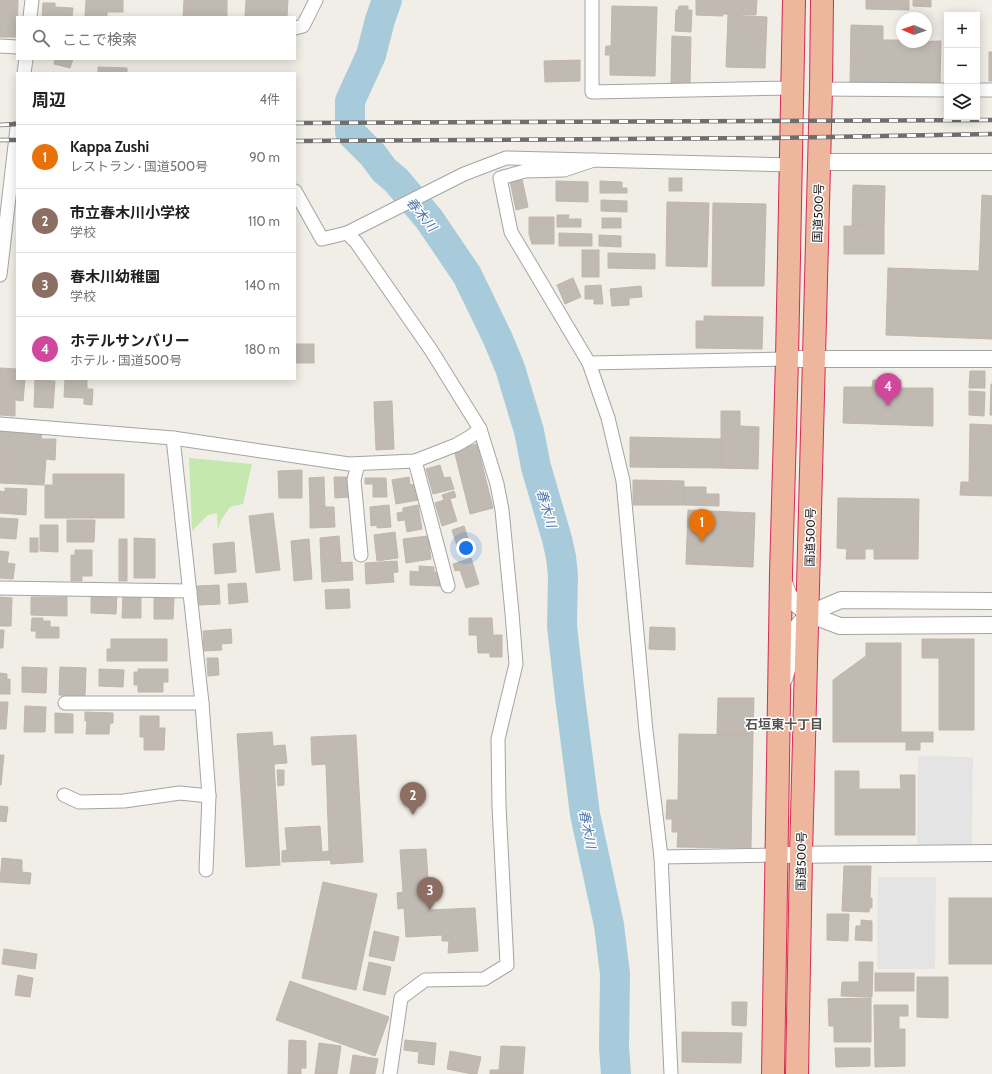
<!DOCTYPE html>
<html lang="ja">
<meta charset="utf-8">
<style>
body{margin:0;font-family:Cabin,"Noto Sans JP",sans-serif;background:#f6f6f6;color:#202124}
.controls{position:absolute;right:12px;top:12px;display:grid;overflow:hidden;border-radius:0px;box-shadow:0 2px 10px #0003}
.controls button{width:36px;height:36px;display:grid;place-items:center;padding:0;border:0;border-bottom:1px solid #e0e0e0;background:#fff;color:#202124;font:20px sans-serif}
.compass{position:absolute;left:896px;top:12px;width:36px;height:36px;border-radius:50%;background:#fff;box-shadow:0 2px 10px #0003;rotate:272deg}
.you{position:absolute;left:466px;top:548px;width:14px;height:14px;margin:-10px;border:3px solid #fff;border-radius:50%;background:#1a73e8;box-shadow:0 0 0 6px #1a73e833}
.badge{display:grid;place-items:center;width:26px;height:26px;border-radius:50%;background:#c91a07;color:#fff;font-size:13px;font-weight:700}
.pin{position:absolute;translate:-50% -33px;filter:drop-shadow(0 1px 2px #0008)}
.pin::after{content:'';position:absolute;top:21px;width:14px;height:12px;background:inherit;clip-path:polygon(0 0,100% 0,50% 100%)}
.list{margin:0;padding:0;list-style:none}
h2{display:flex;justify-content:space-between;align-items:center;height:52px;margin:0;padding:0 16px;font-size:17px}
h2 small{font-size:13px;font-weight:400;color:#757577}
.list li{display:grid;grid-template-columns:26px 1fr auto;gap:12px;align-items:center;box-sizing:border-box;height:64px;padding:0 16px;border-top:1px solid #e0e0e0}
.list b{display:block;font-size:15px;white-space:nowrap}
.list p{margin:0;font-size:13px;white-space:nowrap;color:#757577}
.list em{font-size:13px;font-style:normal;color:#757577}
.icon{flex:none;width:22px;height:22px;fill:none;stroke:currentColor;stroke-width:2;stroke-linecap:round;stroke-linejoin:round}
.map{position:relative;flex:none;width:992px;height:1074px;overflow:hidden}
.search{position:absolute;background:#fff;box-shadow:0 2px 10px #0003;left:16px;top:16px;width:280px;height:44px;display:flex;align-items:center;gap:10px;box-sizing:border-box;padding:0 14px;border-radius:0px;color:#757577;font-size:15px}
.panel{position:absolute;background:#fff;box-shadow:0 2px 10px #0003;left:16px;top:72px;width:280px;height:308px;border-radius:0px}
.map>svg:first-child{display:block}
</style>
<div class="map">
<svg width="992" height="1074" viewBox="0 0 992 1074">
<rect width="100%" height="100%" fill="#f0eee6"/>
<path fill="#c5e8ae" d="M189,458L252,464L243,504L230,507L221,520L218,530L217,513L208,515L192,531Z"/>
<g fill="#e4e4e4">
<path d="M918,756L973,757L972,848H917Z"/>
<path d="M878,877H936L935,969H877Z"/>
</g>
<g fill="none" stroke-linecap="round" stroke-linejoin="round">
<path stroke="#a8cbdc" stroke-width="30" d="M387,0L380,20L371,55L350,101V132L373,155L384,170L396,180L429,219L467,275L498,339L510,368L529,431L536,467L557,539L561,557L563,575L562,626L570,697L585,814L609,925L615,974L614,1047L616,1074"/>
</g>
<g fill="#c0bab3" stroke="#c1b6a9">
<path d="M0,0H18L17,37H0Z"/>
<path d="M86,0H123V12H107V17H85Z"/>
<path d="M184,0H227V17H183Z"/>
<path d="M246,0H288L287,17H245Z"/>
<path d="M696,0H757L756,15L722,14L723,16L696,15Z"/>
<path d="M866,0H909V10L866,9Z"/>
<path d="M913,0H931V7L913,6Z"/>
<path d="M43,3H55V7L73,8L72,17H42Z"/>
<path d="M612,6L657,7L655,76L610,75V55H605L606,46H611Z"/>
<path d="M679,6H688V10H692L691,32L675,31L676,10H678Z"/>
<path d="M728,15L767,17L765,68L726,67Z"/>
<path d="M851,25L883,26V40H902V42L941,41L940,83L850,82Z"/>
<path d="M672,36L691,37L690,83H671Z"/>
<rect x="989" y="52" width="3" height="29"/>
<path d="M55,59H73L70,68L54,64Z"/>
<path d="M580,60V81L545,82L544,61Z"/>
<path d="M98,67L127,68V73H98Z"/>
<rect x="669" y="178" width="13" height="13"/>
<path d="M522,179L528,207L516,210L510,181Z"/>
<path d="M556,181L588,182V202L556,201Z"/>
<path d="M600,181L622,182V188H627V193H600Z"/>
<path d="M853,185L885,186L884,227L852,226Z"/>
<path d="M982,195L992,196V339L886,335L888,268L979,271Z"/>
<path d="M601,200L627,201V212L601,211Z"/>
<path d="M667,202L709,203L707,267L666,266Z"/>
<path d="M713,203L766,204L764,286H712Z"/>
<path d="M557,215H569L568,219H581V227H557Z"/>
<path d="M529,217H554V244H532L529,234Z"/>
<rect x="602" y="218" width="19" height="10"/>
<path d="M844,226L884,227V254H844Z"/>
<path d="M559,233L592,234V246H559Z"/>
<path d="M599,235L621,236V247L599,246Z"/>
<rect x="582" y="250" width="17" height="27"/>
<path d="M608,253L655,254V269L608,268Z"/>
<path d="M573,278L581,297L565,304L557,285Z"/>
<path d="M601,285L603,304H594V299H585V286Z"/>
<path d="M641,286L642,297L629,298V305L612,306L610,289Z"/>
<path d="M704,316L763,317L762,349L696,348V321H704Z"/>
<rect x="295" y="344" width="19" height="19"/>
<path d="M0,368L17,369V379H25L23,401L15,400V416L0,415Z"/>
<path d="M970,371H985V388H969Z"/>
<path d="M65,379H87V389H93L92,405L84,404V398L64,397Z"/>
<path d="M35,380L55,381L53,408L34,407Z"/>
<path d="M873,380H901V388H933V426L843,423L844,387H872Z"/>
<path d="M991,384H992V415H990Z"/>
<path d="M969,391L985,392L984,416L969,415Z"/>
<path d="M392,401L394,449L376,450L374,402Z"/>
<path d="M721,411H740V426L759,427L758,469L721,468Z"/>
<path d="M970,424L992,425V496L960,495L961,482H969Z"/>
<path d="M0,428L42,430L41,439H56L55,460L46,459L44,485L0,483Z"/>
<path d="M630,437L721,439V468L630,467Z"/>
<path d="M477,444L493,508L470,514L454,450Z"/>
<path d="M440,465L444,478L450,477L454,489L433,494L426,469Z"/>
<path d="M302,470V498H279L278,471Z"/>
<path d="M53,474H124V518H45V485H53Z"/>
<path d="M324,477L325,507H310L309,478Z"/>
<path d="M334,477H351V497L335,498Z"/>
<path d="M409,477L410,485L415,484L418,500L396,504L392,480Z"/>
<path d="M365,478H386L387,497H373V484H365Z"/>
<path d="M633,480L684,481V505H633Z"/>
<path d="M684,487H706V494H719V506L684,505Z"/>
<path d="M5,488L27,489L26,515L0,513V491L5,492Z"/>
<path d="M454,491L456,497L450,499L457,521L442,526L435,503L444,500L442,495Z"/>
<path d="M838,498L919,499L918,559H874V549H865V559H846L847,549L837,548Z"/>
<path d="M389,505L391,527L377,528V525L371,526L370,507Z"/>
<path d="M418,505L422,529L407,532L405,520L398,521L397,513L403,512V508Z"/>
<path d="M310,507H334L335,527L310,528Z"/>
<path d="M688,510L755,513L753,567L686,564Z"/>
<path d="M273,513L280,570L256,573L249,516Z"/>
<path d="M0,518L18,519L16,539L0,538Z"/>
<path d="M67,520H95L94,542H67Z"/>
<path d="M40,525H58V552L40,551Z"/>
<path d="M464,526L470,545L458,549L452,530Z"/>
<path d="M395,532L398,558L377,561L374,535Z"/>
<path d="M339,536L341,563L321,564L320,538Z"/>
<path d="M428,536L431,559L406,563L403,539Z"/>
<rect x="30" y="538" width="8" height="14"/>
<path d="M134,538L155,539V578H134Z"/>
<rect x="119" y="539" width="8" height="42"/>
<path d="M309,539L312,579L294,581L291,541Z"/>
<path d="M234,542L236,572L215,574L213,544Z"/>
<path d="M75,550H92V576H82V581H71V555H75Z"/>
<path d="M0,551L9,552L7,563L15,564L13,579L0,578Z"/>
<path d="M471,558L479,584L466,588L460,570L455,571L453,564Z"/>
<path d="M397,561L398,572L393,573L394,582L366,584L365,563Z"/>
<path d="M352,562L353,580L322,582L321,564Z"/>
<path d="M419,566L434,567V572H441L440,586L410,585V571L419,572Z"/>
<path d="M246,583L248,602L229,604L228,584Z"/>
<path d="M219,585L220,604L199,605L197,586Z"/>
<path d="M349,589L350,608L326,609L325,590Z"/>
<path d="M91,594H117L116,614L91,613Z"/>
<path d="M123,596H141V618H122Z"/>
<path d="M0,597L12,598L11,626H0Z"/>
<path d="M31,597H67V616L31,615Z"/>
<path d="M154,598H174L173,619H154Z"/>
<path d="M32,618H43V621H50V627H59V638H36V631H31Z"/>
<path d="M469,618H492L493,635H502V657H490V653H478L477,635H469Z"/>
<path d="M650,627L675,628V650L649,649Z"/>
<path d="M231,629L232,643L221,644L222,650L204,651L203,631Z"/>
<path d="M0,630H4L3,648H0Z"/>
<path d="M111,639H167V661H107V649H111Z"/>
<path d="M922,639H974V730H939V658H922Z"/>
<path d="M866,643H901V742H833V680L866,656Z"/>
<path d="M207,658H218L219,675L208,676Z"/>
<path d="M22,667L47,668L46,693L22,692Z"/>
<path d="M60,667L86,668L85,696L59,695Z"/>
<path d="M99,669L124,670L123,687L99,686Z"/>
<path d="M138,669H168V682H163V692H138V685H134V672H138Z"/>
<path d="M0,673L7,674V679H10V694H0Z"/>
<path d="M718,698H754L753,735H717Z"/>
<path d="M0,702H8L6,729H0Z"/>
<path d="M25,706L46,707L45,732H24Z"/>
<path d="M85,712L113,713V723H110L109,734H86L87,721H85Z"/>
<path d="M55,713L73,714V733H55Z"/>
<path d="M140,716H159V728H165L164,750H144V737H140Z"/>
<path d="M272,732L273,746L285,745L287,763L274,764L280,865L246,867L237,734Z"/>
<rect x="901" y="732" width="32" height="10"/>
<path d="M679,734L753,735L751,848L677,847L678,832H672V819H666L667,800H678Z"/>
<path d="M356,735L363,862L331,864L330,860L329,851L326,764L312,765L311,737Z"/>
<rect x="906" y="742" width="14" height="8"/>
<path d="M0,755H4L1,785H0Z"/>
<path d="M277,770H284V785L278,786Z"/>
<path d="M835,771H859V789H901L900,775H915V835H835Z"/>
<path d="M0,806L8,807L6,822L0,821Z"/>
<path d="M320,826L322,852L329,851L330,860L282,862V851L287,850L285,828Z"/>
<path d="M426,849L430,910L475,908L478,951L448,953L449,941H442V935L406,937L404,908L398,909L397,893L403,892L400,850Z"/>
<path d="M2,858L22,860V872L31,873L30,884L0,882Z"/>
<path d="M844,866H871L870,898H872V908L870,907L869,912L842,911Z"/>
<path d="M323,882L377,894L356,990L302,978Z"/>
<rect x="949" y="898" width="43" height="66"/>
<path d="M827,914H849L848,941L827,940Z"/>
<path d="M861,920L872,921V941L855,940L856,926H861Z"/>
<path d="M374,931L399,937L394,961L369,956Z"/>
<path d="M4,949L37,954L35,969L2,964Z"/>
<path d="M369,962L391,967L385,995L363,990Z"/>
<path d="M859,962H873L872,997L841,996L842,982H859Z"/>
<rect x="875" y="973" width="39" height="18"/>
<path d="M18,975L33,978L30,997L15,995Z"/>
<path d="M917,977H948V1018L917,1017Z"/>
<path d="M290,981L389,1017L375,1056L276,1020Z"/>
<path d="M871,998V1042H834V1026H829L828,999Z"/>
<path d="M732,1002H747L746,1026L732,1025Z"/>
<path d="M874,1005H908V1016H899V1029H905V1066L875,1067Z"/>
<path d="M682,1032L742,1033L741,1063L682,1062Z"/>
<path d="M289,1040L306,1041V1068H301V1074H288Z"/>
<path d="M405,1040L436,1043L434,1065L418,1063L419,1052L404,1050Z"/>
<path d="M319,1043L341,1046L337,1074H315Z"/>
<path d="M501,1046L525,1047L523,1074H490V1070H499Z"/>
<path d="M835,1048H870V1066L836,1067Z"/>
<path d="M450,1051L481,1057L477,1074H472L447,1069Z"/>
<path d="M353,1055L378,1059L375,1074H350Z"/>
</g>
<g fill="none" stroke-linecap="round" stroke-linejoin="round">
<g stroke="#a4a4a4" stroke-width="15">
<g id="minor">
<path d="M592,0V92L792,88"/>
<path d="M30,17L32,0"/>
<path d="M295,28L303,26L316,0"/>
<path d="M0,46L17,47"/>
<path d="M24,73L26,59"/>
<path d="M821,89L947,90"/>
<path d="M977,90H992"/>
<path d="M594,160L564,170L525,171L500,178L511,232L589,363L608,418L623,481L646,731L661,857L671,1074"/>
<path d="M295,191L322,239L347,233L464,174L506,158L791,165"/>
<path d="M347,233L356,242L431,350L480,429L497,484L502,510L512,613L516,664L498,739L499,806L507,965L484,979L425,980L401,998L390,1074"/>
<path d="M0,275L17,128"/>
<path d="M589,363L787,359"/>
<path d="M0,424L173,438L349,464L415,461L456,445L470,437L480,429"/>
<path d="M173,438L202,703L209,796L206,870"/>
<path d="M415,461L448,586"/>
<path d="M358,464L354,480L361,555"/>
<path d="M0,588L190,591"/>
<path d="M65,703H202"/>
<path d="M64,795L79,802L124,801L180,793L209,796"/>
<path d="M661,857L777,855"/>
</g>
</g>
<g stroke="#a4a4a4" stroke-width="18">
<g id="tertiary">
<path d="M819,162H992"/>
<path d="M787,359H992"/>
<path d="M783,579L788,594L797,605L808,614L840,626L992,625"/>
<path d="M784,679L793,651L795,636L797,627L808,614L841,600L992,601"/>
<path d="M777,855L992,853"/>
</g>
</g>
<g stroke="#d62c54" stroke-width="24">
<g id="trunk">
<path d="M773,1074L781,574L787,359L794,0"/>
<path d="M797,1074L801,855L821,89L822,0"/>
</g>
</g>
<use href="#minor" stroke="#fff" stroke-width="13"/>
<use href="#tertiary" stroke="#fff" stroke-width="16"/>
<use href="#trunk" stroke="#eeb69d" stroke-width="22"/>
<g stroke="#6e6e6e" stroke-width="4.5">
<g id="rail">
<path d="M295,123L992,120"/>
<path d="M0,125L17,124"/>
<path d="M0,140H17"/>
<path d="M295,141L774,138L992,134"/>
</g>
</g>
<use href="#rail" stroke="#fff" stroke-width="3" stroke-dasharray="9" stroke-linecap="butt"/>
</g>
<g text-anchor="middle" dominant-baseline="central" stroke-width="3" stroke-linejoin="round" paint-order="stroke">
<g font-size="12" fill="#202020" stroke="#fff">
<text transform="translate(818 213) rotate(-88)">国道500号</text>
<text transform="translate(810 537) rotate(-89)">国道500号</text>
<text transform="translate(801 861) rotate(-89)">国道500号</text>
</g>
<g font-size="13" font-style="italic" fill="#4e74ad" stroke="#fff">
<text transform="translate(422 214) rotate(51)">春木川</text>
<text transform="translate(547 508) rotate(74)">春木川</text>
<text transform="translate(588 829) rotate(79)">春木川</text>
</g>
<g font-size="13" font-weight="bold" fill="#535353" stroke="#fff">
<text x="784" y="724">石垣東十丁目</text>
</g>
</g>
</svg>
<div class="controls">
<button>+</button>
<button>−</button>
<button><svg class="icon" aria-label="layers" viewBox="0 0 24 24"><path d="M12 4l9 5-9 5-9-5zM3 14l9 5 9-5"/></svg></button>
</div>
<svg class="compass" viewBox="-18 -18 36 36"><path d="M0-13l5 13h-10z" fill="#e53935"/><path d="M0 13l5-13h-10z" fill="#757577"/></svg>
<div class="you"></div>
<div class="pin badge" style="left:702px;top:542px;background:#e8710a">1</div>
<div class="pin badge" style="left:413px;top:815px;background:#8d6e63">2</div>
<div class="pin badge" style="left:430px;top:910px;background:#8d6e63">3</div>
<div class="pin badge" style="left:888px;top:406px;background:#d1479c">4</div>
<div class="search"><svg class="icon" aria-label="search" viewBox="0 0 24 24"><circle cx="10" cy="10" r="6"/><path d="M15 15l6 6"/></svg>ここで検索</div>
<section class="panel">
<h2>周辺<small>4件</small></h2>
<ul class="list">
<li><span class="badge" style="background:#e8710a">1</span><div><b>Kappa Zushi</b><p>レストラン · 国道500号</p></div><em>90 m</em></li>
<li><span class="badge" style="background:#8d6e63">2</span><div><b>市立春木川小学校</b><p>学校</p></div><em>110 m</em></li>
<li><span class="badge" style="background:#8d6e63">3</span><div><b>春木川幼稚園</b><p>学校</p></div><em>140 m</em></li>
<li><span class="badge" style="background:#d1479c">4</span><div><b>ホテルサンバリー</b><p>ホテル · 国道500号</p></div><em>180 m</em></li>
</ul>
</section>
</div>
